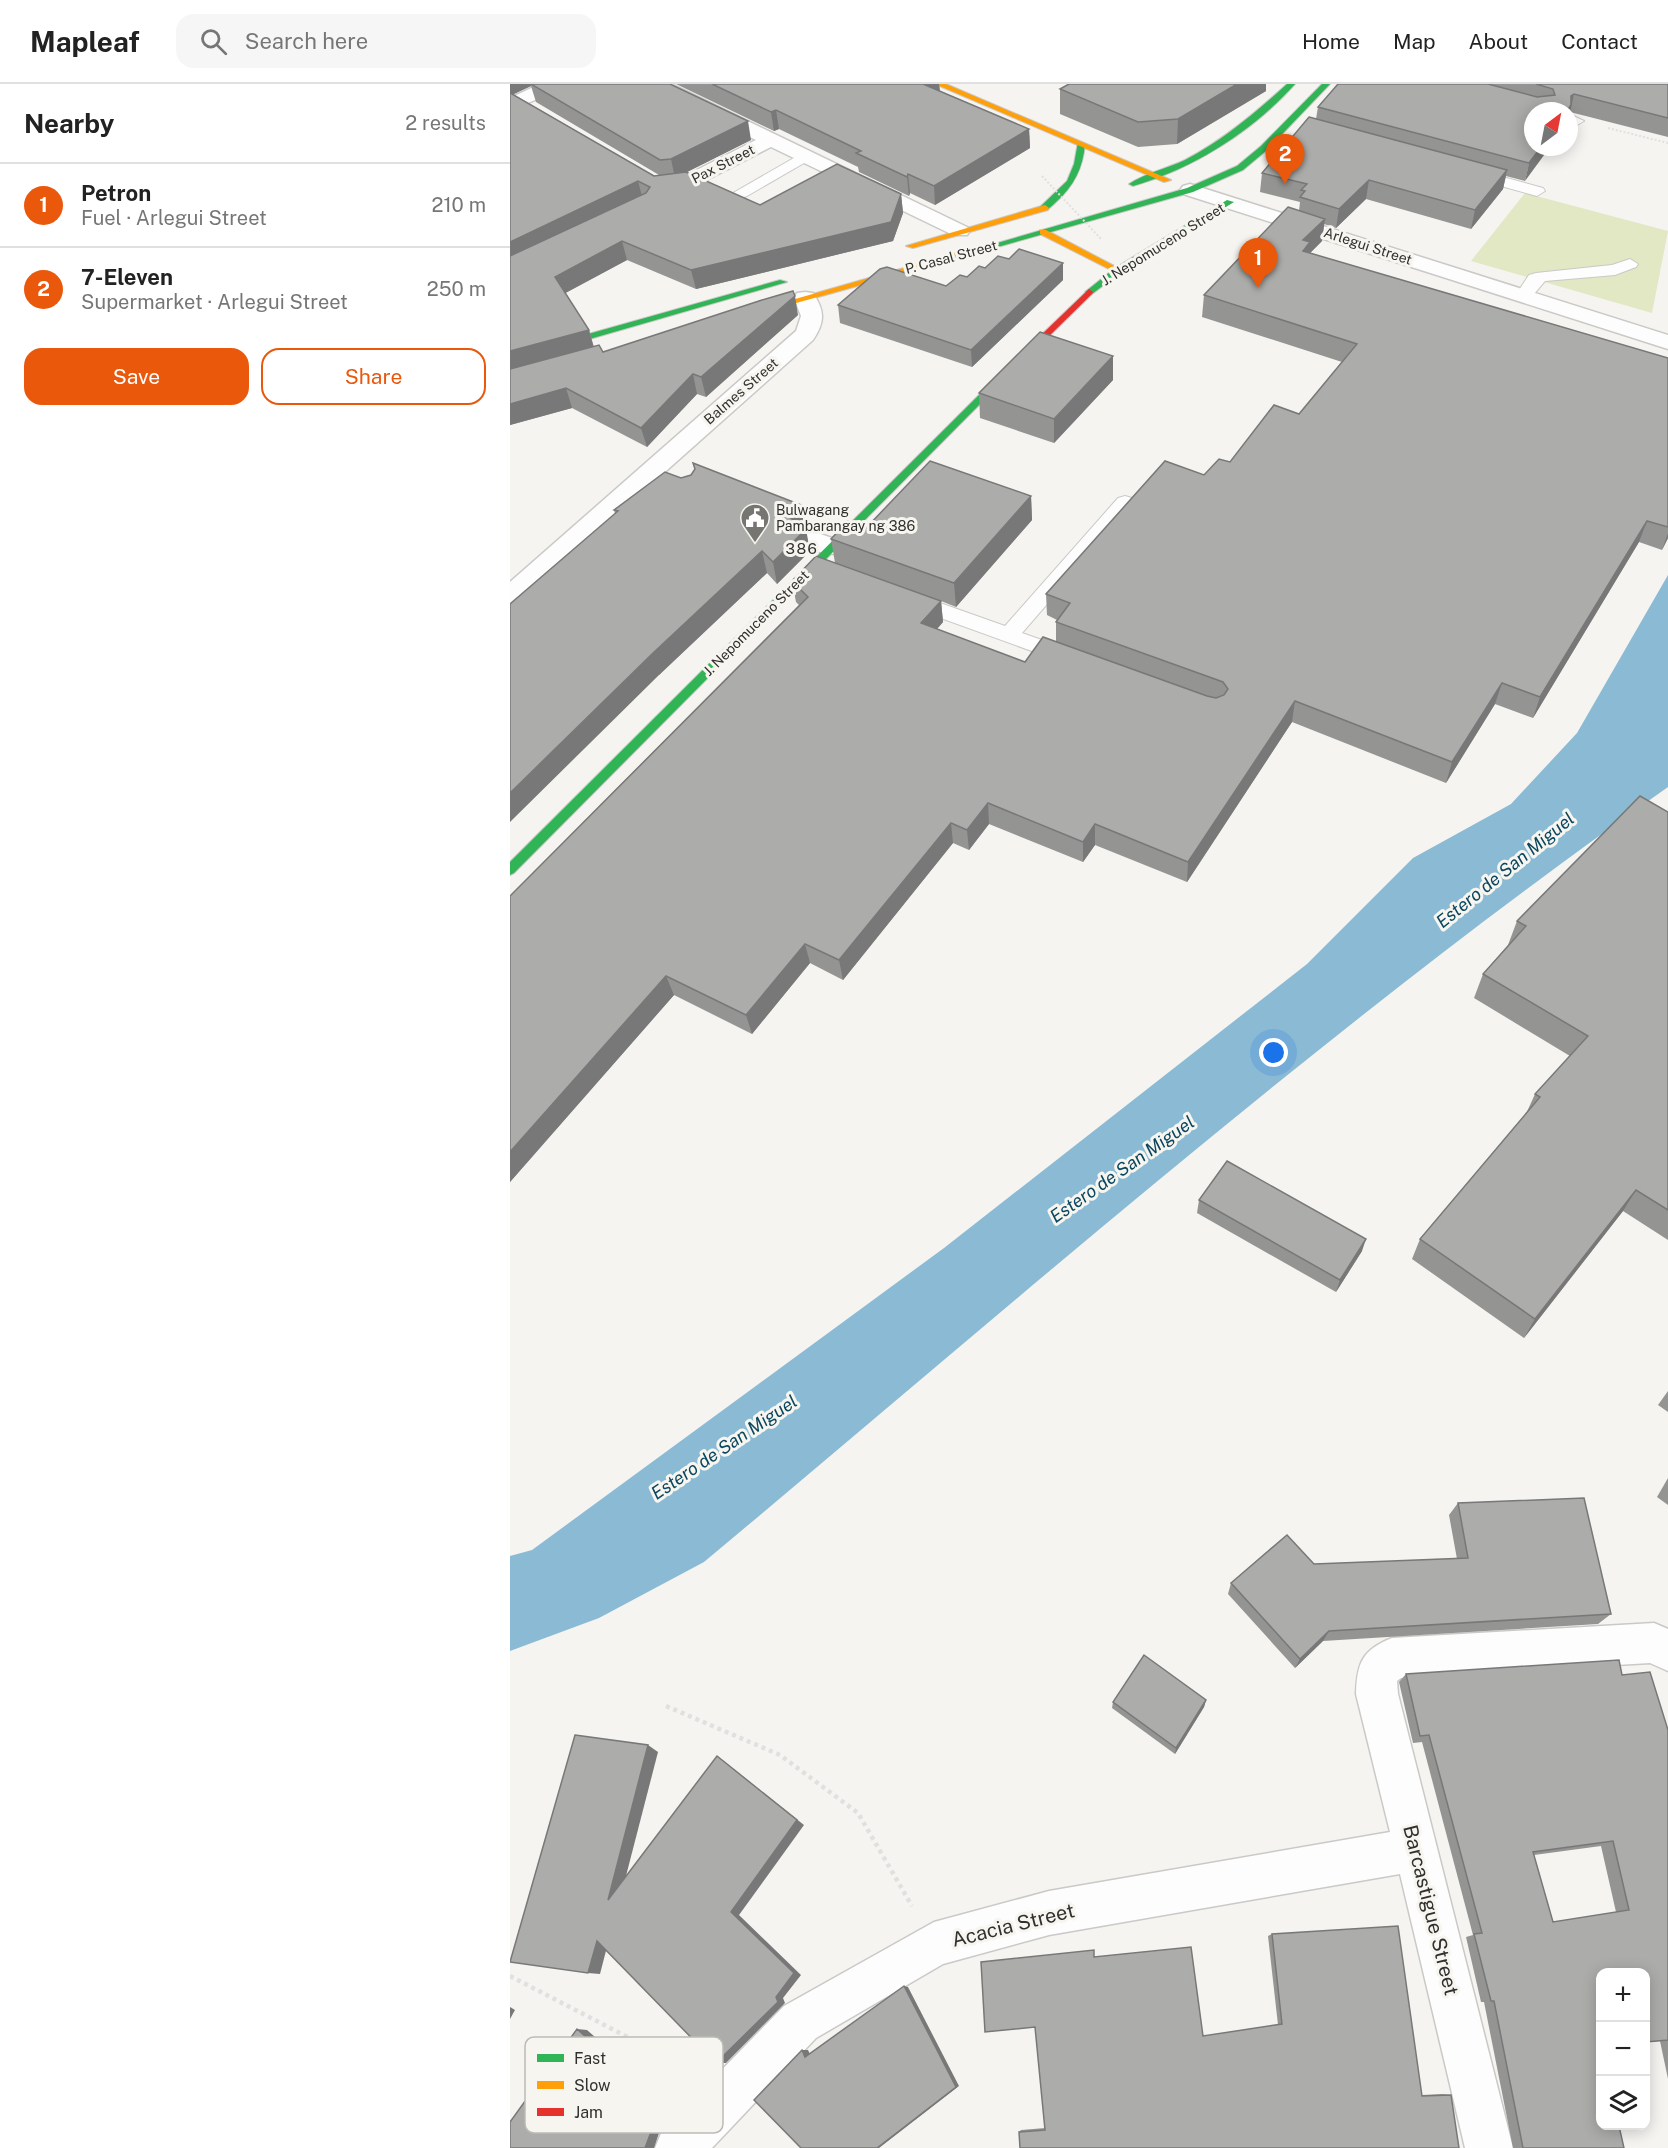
<!DOCTYPE html>
<meta charset="utf-8">
<style>
body{margin:0;font-family:"Public Sans",sans-serif;background:#f6f6f6;color:#222}
.controls{position:absolute;right:18px;bottom:18px;display:grid;overflow:hidden;border-radius:12px;box-shadow:0 3px 15px #0003}
.controls button{width:54px;height:54px;display:grid;place-items:center;padding:0;border:0;border-bottom:2px solid #e0e0e0;background:#fff;color:#222;font:30px sans-serif}
.compass{position:absolute;left:1014px;top:18px;width:54px;height:54px;border-radius:50%;background:#fff;box-shadow:0 3px 15px #0003;rotate:32deg}
.you{position:absolute;left:764px;top:969px;width:21px;height:21px;margin:-15px;border:4px solid #fff;border-radius:50%;background:#1a73e8;box-shadow:0 0 0 9px #1a73e833}
.badge{display:grid;place-items:center;width:39px;height:39px;border-radius:50%;background:#ea580c;color:#fff;font-size:20px;font-weight:700}
.pin{position:absolute;translate:-50% -50px;filter:drop-shadow(0 2px 3px #0008)}
.pin::after{content:'';position:absolute;top:32px;width:21px;height:18px;background:inherit;clip-path:polygon(0 0,100% 0,50% 100%)}
.list{margin:0;padding:0;list-style:none}
h2{display:flex;justify-content:space-between;align-items:center;height:78px;margin:0;padding:0 24px;font-size:26px}
h2 small{font-size:20px;font-weight:400;color:#767676}
.list li{display:grid;grid-template-columns:39px 1fr auto;gap:18px;align-items:center;box-sizing:border-box;height:84px;padding:0 24px;border-top:2px solid #e0e0e0}
.list b{display:block;font-size:22px;white-space:nowrap}
.list p{margin:0;font-size:20px;white-space:nowrap;color:#767676}
.list em{font-size:20px;font-style:normal;color:#767676}
.actions{display:flex;gap:12px;padding:18px 24px}
.actions a{flex:1;padding:14px 0;border:2px solid #ea580c;border-radius:18px;text-align:center;font-size:21px;color:#ea580c}
.actions .main{background:#ea580c;color:#fff}
.icon{flex:none;width:33px;height:33px;fill:none;stroke:currentColor;stroke-width:2;stroke-linecap:round;stroke-linejoin:round}
.map{position:relative;flex:none;width:1158px;height:2064px;overflow:hidden}
header{display:flex;align-items:center;gap:36px;box-sizing:border-box;height:84px;padding:0 30px;background:#fff;border-bottom:2px solid #e0e0e0}
header strong{font-size:28px}
nav{display:flex;gap:33px;margin-inline-start:auto;font-size:21px}
.search{width:420px;height:54px;background:#f6f6f6;display:flex;align-items:center;gap:15px;box-sizing:border-box;padding:0 21px;border-radius:18px;color:#767676;font-size:22px}
main{display:flex}
aside{flex:1;background:#fff}
.map>svg:first-child{display:block}
</style>
<header>
<strong>Mapleaf</strong>
<div class="search"><svg class="icon" aria-label="search" viewBox="0 0 24 24"><circle cx="10" cy="10" r="6"/><path d="M15 15l6 6"/></svg>Search here</div>
<nav><a>Home</a><a>Map</a><a>About</a><a>Contact</a></nav>
</header>
<main>
<aside>
<h2>Nearby<small>2 results</small></h2>
<ul class="list">
<li><span class="badge">1</span><div><b>Petron</b><p>Fuel · Arlegui Street</p></div><em>210 m</em></li>
<li><span class="badge">2</span><div><b>7-Eleven</b><p>Supermarket · Arlegui Street</p></div><em>250 m</em></li>
</ul>
<div class="actions"><a class="main">Save</a><a>Share</a></div>
</aside>
<div class="map">
<svg width="1158" height="2064" viewBox="0 0 1158 2064">
<rect width="100%" height="100%" fill="#f5f4f1"/>
<path fill="#e2e7c4" d="M1015,109L1158,147L1142,229L961,177Z"/>
<path fill="#8bbbd4" d="M1158,491V703C820,940 510,1214 194,1478L89,1534L0,1567V1472L22,1466L434,1164L797,880L903,774L1001,720L1067,649Z"/>
<g fill="none" stroke-linecap="round" stroke-linejoin="round">
<g stroke="#cac9c7" stroke-width="2">
<g id="lane">
<path d="M1059,30L1074,37L1067,41L1059,39Z"/>
<path d="M296,67L304,72L301,75L237,112L231,114L223,109Z"/>
<path d="M960,84L1033,104L1035,107L1027,112L955,92L952,89L955,86Z"/>
<path d="M1120,175L1128,180L1126,183L1105,191L1035,197L1019,216H1007L1005,212L1019,191L1026,189L1102,181Z"/>
<path d="M615,412L622,414L624,418L622,422L512,549L566,568L569,573L566,578H552L392,520L389,515L392,510L399,508L495,542L608,414Z"/>
</g>
</g>
<g stroke="#cac9c7" stroke-width="3">
<g id="street">
<path d="M30,0H54L52,4L0,27V14Z"/>
<path d="M137,0H161L457,143L460,147L457,151H443L261,63L177,106L158,110L140,105L137,101L140,97H165L246,56L139,4Z"/>
<path d="M680,100L1158,251V265L673,110L670,106L673,102Z"/>
<path d="M295,208L303,209C315,227 315,238 303,256L9,518L0,521V498L286,247L291,232L284,214L287,209Z"/>
<path d="M297,445L330,457L334,463L330,469C316,472 292,465 285,453L288,447Z"/>
<path d="M1144,1539L1158,1545V1587L1140,1579L891,1594L887,1597L888,1610L1003,2064H955L890,1790L539,1851L433,1880L306,1954L202,2064H145L152,2047L274,1922L424,1838L539,1807L880,1748L846,1610C847,1579 852,1566 882,1554Z"/>
</g>
</g>
<g stroke="#cac9c7" stroke-width="2">
<g id="fast">
<path d="M777,0H785C743,47 683,85 623,102L619,100C633,90 658,84 675,76C713,56 745,29 777,0Z"/>
<path d="M812,0H820L757,66L733,86L683,108L477,166L470,164L677,104L727,82L751,62Z"/>
<path d="M568,58L575,60C573,84 564,102 546,118C541,123 537,127 530,127V123L557,97L564,80Z"/>
<path d="M717,116L724,118L611,188L582,210L575,208L605,184Z"/>
<path d="M270,196L277,198L0,278V272Z"/>
<path d="M474,306L482,308L4,789L0,791V778Z"/>
</g>
</g>
<g stroke="#cac9c7" stroke-width="2">
<g id="slow">
<path d="M425,0H436L661,96L654,98Z"/>
<path d="M535,121L539,124L538,126L403,164L396,162Z"/>
<path d="M530,146H536L612,186L605,188L530,150Z"/>
<path d="M474,161L478,164L477,166L247,230L240,228Z"/>
</g>
</g>
<g stroke="#cac9c7" stroke-width="2">
<path id="jam" d="M579,205L583,208L582,210L480,310H474V306Z"/>
</g>
<path stroke="#e1e0e0" stroke-width="2" stroke-dasharray="2 2" stroke-linecap="butt" d="M1098,44L1158,59"/>
<g stroke="#e1e0e0" stroke-width="4.5" stroke-dasharray="4 4" stroke-linecap="butt">
<path d="M156,1622L270,1671L348,1729L402,1822"/>
<path d="M0,1892L131,1960L166,1997"/>
</g>
<use href="#lane" fill="#fefdfd" fill-rule="evenodd"/>
<use href="#street" fill="#fefdfd" fill-rule="evenodd"/>
<use href="#fast" fill="#30b455" fill-rule="evenodd"/>
<use href="#slow" fill="#ff9f0a" fill-rule="evenodd"/>
<use href="#jam" fill="#e5322d" fill-rule="evenodd"/>
<path stroke="#e1e0e0" stroke-width="2" stroke-dasharray="2 2" stroke-linecap="butt" d="M532,92L592,156"/>
</g>
<g fill="#949493" fill-rule="evenodd">
<path d="M0,0H160L241,56L177,88L250,121L391,110L393,129L383,157L186,205L117,176L55,209L79,246L84,263L93,268L288,231L196,313L187,310L137,363L62,324L0,341ZM21,2L26,18L149,91L144,92L3,10Z"/>
<path d="M166,0H429L430,7L519,45L520,64L425,121L400,109L399,112L349,88L348,83L269,45L264,47Z"/>
<path d="M559,0H756V7L667,60L628,63L550,30V5Z"/>
<path d="M828,0H1158V53L1060,28L1059,31V27L1023,63L1015,97L996,92L993,105L961,145L856,115L826,144L814,140L812,157L800,169L1158,274V454L1152,466L1129,458L1023,634L985,620L936,699L782,638L677,798L585,761L573,778L479,740L459,766L443,759L333,896L300,879L242,950L164,911L0,1098V812L289,521L286,518L282,497L325,479L321,455L356,444L521,412L522,436L446,523L431,517L433,538L427,545L515,578L546,558V538L547,536L537,531L536,510L694,391L720,378L789,330L832,278L692,233L694,211L789,127L790,118L750,108L752,89L806,35L808,23Z"/>
<path d="M475,184L553,196L462,283L330,239L328,221L436,202Z"/>
<path d="M603,272V296L544,359L470,334L469,309Z"/>
<path d="M183,379L291,421L295,443L294,444L300,467L267,500L257,489L149,591L104,426L171,394L181,391L185,386Z"/>
<path d="M1158,728V1156L1113,1127L1014,1254L902,1175L910,1155L1015,1032L1025,1010L1060,972L964,914L973,890L998,861L1007,837Z"/>
<path d="M689,1116L852,1167L826,1208L687,1129Z"/>
<path d="M1158,1307V1328L1148,1321Z"/>
<path d="M1158,1394V1421L1147,1413Z"/>
<path d="M948,1419L1101,1530L1088,1540L813,1557L785,1584L718,1510L721,1499L804,1480L947,1475L939,1431Z"/>
<path d="M896,1590L1112,1591L1158,1646V1995L1150,1957L1089,1961L1114,2064H1003L974,1918H971L956,1853L963,1851L912,1658L903,1659L889,1598ZM1091,1762L1106,1828L1043,1838L1024,1771Z"/>
<path d="M696,1616L694,1623L665,1670L602,1624L603,1618Z"/>
<path d="M762,1850L912,2011L933,2010L941,2011L509,2048L511,2046L535,2044L525,1943L475,1948L584,1873L693,1952L768,1941L758,1852Z"/>
</g>
<g fill="#787878">
<path d="M0,0H21V2L0,12Z"/>
<path d="M413,0H429L430,10Z"/>
<path d="M727,0H756V7L667,60L668,35Z"/>
<path d="M1064,10L1060,28L1059,31V27H1057L1061,12Z"/>
<path d="M266,26L269,45L264,47L261,28Z"/>
<path d="M238,37L241,56L165,94L161,75Z"/>
<path d="M519,45L520,64L425,121L424,102Z"/>
<path d="M1031,63H1040L1015,97L1019,79Z"/>
<path d="M997,86L993,105L961,145L965,126Z"/>
<path d="M398,90L400,109L399,112L397,93Z"/>
<path d="M859,96L856,115L826,144L829,125Z"/>
<path d="M128,97L133,116L0,180V158Z"/>
<path d="M391,110L393,129L383,157L186,205L181,186Z"/>
<path d="M815,135L812,157L799,170L790,188L793,156Z"/>
<path d="M112,157L117,176L50,212L45,193Z"/>
<path d="M553,179V196L462,283L461,266Z"/>
<path d="M285,212L288,231L196,313L191,293Z"/>
<path d="M79,246L84,265L0,289V267Z"/>
<path d="M603,272V296L544,359V335Z"/>
<path d="M183,290L187,310L137,363L131,344Z"/>
<path d="M56,304L62,324L0,341V320Z"/>
<path d="M521,412L522,436L446,523L444,499Z"/>
<path d="M291,421L295,443L286,446L279,433L282,424Z"/>
<path d="M1137,437L1129,458L1023,634L1030,613Z"/>
<path d="M296,445L300,467L267,500L263,478Z"/>
<path d="M1158,449V454L1152,466Z"/>
<path d="M252,467L257,489L149,591L0,738V709L142,570Z"/>
<path d="M431,517L433,538L414,560L411,539Z"/>
<path d="M992,599L985,620L936,699L942,678Z"/>
<path d="M785,617L782,638L677,798L678,778Z"/>
<path d="M478,719L479,740L459,766L457,746Z"/>
<path d="M441,739L443,759L333,896L329,876Z"/>
<path d="M585,740V761L573,778V758Z"/>
<path d="M295,860L300,879L242,950L236,931Z"/>
<path d="M156,892L164,911L0,1098V1068Z"/>
<path d="M1126,1106L1113,1127L1014,1254L1025,1235Z"/>
<path d="M856,1155L852,1167L826,1208L830,1196Z"/>
<path d="M819,1547L813,1557L785,1584L790,1575Z"/>
<path d="M696,1616L694,1623L665,1670L666,1664Z"/>
<path d="M138,1661L148,1668L109,1819L98,1816Z"/>
<path d="M207,1672L294,1741L229,1831L291,1891L273,1914L275,1919L216,1979H206L221,1828Z"/>
<path d="M87,1857L98,1859L90,1890L78,1889Z"/>
<path d="M394,1902L398,1903L449,2002L369,2064H367Z"/>
<path d="M0,1923L5,1926L0,1935Z"/>
<path d="M67,1945L77,1946L167,2025L150,2046L144,2064H135Z"/>
<path d="M292,1966H298L301,1972L295,1973Z"/>
</g>
<g fill="#acacab" stroke="#787878" stroke-width="1.5" fill-rule="evenodd">
<path d="M21,0H160L238,37L161,75L150,76Z"/>
<path d="M202,0H413L519,45L424,102L398,90L397,93L346,69L351,67L266,26L261,28Z"/>
<path d="M559,0H727L668,35L628,38L550,5Z"/>
<path d="M828,0H978L1027,13L1045,11L1043,5L1026,0H1158V34L1064,10L1061,12V21L1057,27H1023V63H1031L1019,79L808,23Z"/>
<path d="M0,9L144,92L176,88L250,121L327,80L391,110L381,138L181,186L112,157L45,193L79,246L0,267V172L136,109L140,103L128,97L0,158Z"/>
<path d="M799,33L997,86L965,126L859,96L829,125L790,113L795,107L791,106L797,100L752,89Z"/>
<path d="M778,123L815,135L793,156L800,158L793,167L1158,274V443L1137,437L1030,613L992,599L942,678L785,617L678,778L585,740L573,758L478,719L457,746L441,739L329,876L295,860L236,931L156,892L0,1068V812L298,513L282,497L306,472L431,517L411,539L515,578L533,553L697,612L706,614L714,611L718,605L713,598L546,538L560,519L536,510L655,377L694,391L709,375L720,378L764,321L789,330L847,260L694,211Z"/>
<path d="M509,165L553,179L461,266L328,221L370,185L377,183L436,202L450,191L457,193L469,182L475,184L488,172L499,175Z"/>
<path d="M283,207L285,212L191,293L183,290L131,344L56,304L0,320V285L89,261L93,268L252,216Z"/>
<path d="M530,248L603,272L544,335L469,309Z"/>
<path d="M420,377L521,412L444,499L321,455L338,437L356,444Z"/>
<path d="M183,379L291,421L282,424L279,433L296,445L263,478L252,467L142,570L0,709V520L108,427L104,426L155,388L171,394L181,391L185,385Z"/>
<path d="M1130,712L1158,728V1126L1126,1106L1025,1235L910,1155L1030,1013L1025,1010L1078,952L973,890L1016,842L1007,837Z"/>
<path d="M717,1077L856,1155L830,1196L689,1116Z"/>
<path d="M1074,1414L1101,1530L819,1547L790,1575L721,1499L777,1451L804,1480L958,1474L948,1419Z"/>
<path d="M634,1571L696,1616L666,1664L603,1618Z"/>
<path d="M1109,1576L1112,1591L1140,1588L1158,1646V1956L1136,1958V1888H1090V1961H1089L1090,1966V2042H1109L1114,2064H1013L984,1917H981L964,1850L972,1849L919,1651L910,1652L896,1590ZM1103,1757L1119,1826L1043,1838L1023,1768Z"/>
<path d="M65,1651L138,1661L98,1816L207,1672L287,1736L221,1828L284,1889L266,1913L268,1918L206,1979L87,1857L78,1889L0,1878Z"/>
<path d="M888,1842L912,2012L941,2011L949,2064H510L509,2048L535,2046L525,1943L475,1948L471,1878L584,1866V1873L681,1863L693,1952L772,1940L762,1850Z"/>
<path d="M394,1902L446,2003L367,2064H291L244,2016L292,1966L295,1973Z"/>
<path d="M67,1945L159,2027L141,2048L135,2064H0V2038Z"/>
</g>
<defs>
<g id="civic-pin" transform="scale(1.5)"><path d="M0 17L-7.5 6A9.5 9.5 0 1 1 7.5 6Z" fill="#767572" stroke="#f7f5ef"/><path d="M-.6-6.5H3V-4.5H.6V-3L4-1V1h2V6H-6V1h2V-1L-.6-3ZM-1.2 2.5V6h2.4V2.5Z" fill="#fff"/></g>
</defs>
<g fill-rule="evenodd">
<use href="#civic-pin" x="245" y="434"/>
</g>
<g text-anchor="middle" dominant-baseline="central" stroke-width="6" stroke-linejoin="round" paint-order="stroke">
<g font-size="14" fill="#31302e" stroke="#f7f5ef">
<text transform="translate(213 80) rotate(-27)">Pax Street</text>
<text transform="translate(653 160) rotate(-32)">J. Nepomuceno Street</text>
<text transform="translate(858 162) rotate(18)">Arlegui Street</text>
<text transform="translate(441 173) rotate(-15)">P. Casal Street</text>
<text transform="translate(231 307) rotate(-41)">Balmes Street</text>
<text transform="translate(246 539) rotate(-45)">J. Nepomuceno Street</text>
</g>
<g font-size="14" fill="#31302e" stroke="#f7f5ef" text-anchor="start">
<text x="266" y="426">Bulwagang<tspan x="266" dy="16">Pambarangay ng 386</tspan></text>
</g>
<g font-size="15" letter-spacing="1.5" fill="#31302e" stroke="#f7f5ef">
<text x="292" y="464">386</text>
</g>
<g font-size="18" font-style="italic" fill="#0a465f" stroke="#f7f5ef">
<text transform="translate(995 786) rotate(-39)">Estero de San Miguel</text>
<text transform="translate(612 1085) rotate(-35)">Estero de San Miguel</text>
<text transform="translate(214 1363) rotate(-34)">Estero de San Miguel</text>
</g>
<g font-size="20" fill="#31302e" stroke="#f7f5ef">
<text transform="translate(921 1826) rotate(76)">Barcastigue Street</text>
<text transform="translate(503 1841) rotate(-14)">Acacia Street</text>
</g>
</g>
<rect x="15" y="1953" width="198" height="96" rx="9" fill="#f7f5ef" stroke="#bcbab5" stroke-width="1.5"/>
<rect x="27" y="1970" width="27" height="8" fill="#30b455"/>
<rect x="27" y="1997" width="27" height="8" fill="#ff9f0a"/>
<rect x="27" y="2024" width="27" height="8" fill="#e5322d"/>
<g font-size="16" fill="#31302e">
<text x="64" y="1980">Fast</text>
<text x="64" y="2007">Slow</text>
<text x="64" y="2034">Jam</text>
</g>
</svg>
<div class="controls">
<button>+</button>
<button>−</button>
<button><svg class="icon" aria-label="layers" viewBox="0 0 24 24"><path d="M12 4l9 5-9 5-9-5zM3 14l9 5 9-5"/></svg></button>
</div>
<svg class="compass" viewBox="-18 -18 36 36"><path d="M0-13l5 13h-10z" fill="#e53935"/><path d="M0 13l5-13h-10z" fill="#767676"/></svg>
<div class="you"></div>
<div class="pin badge" style="left:748px;top:204px">1</div>
<div class="pin badge" style="left:775px;top:100px">2</div>
</div>
</main>
